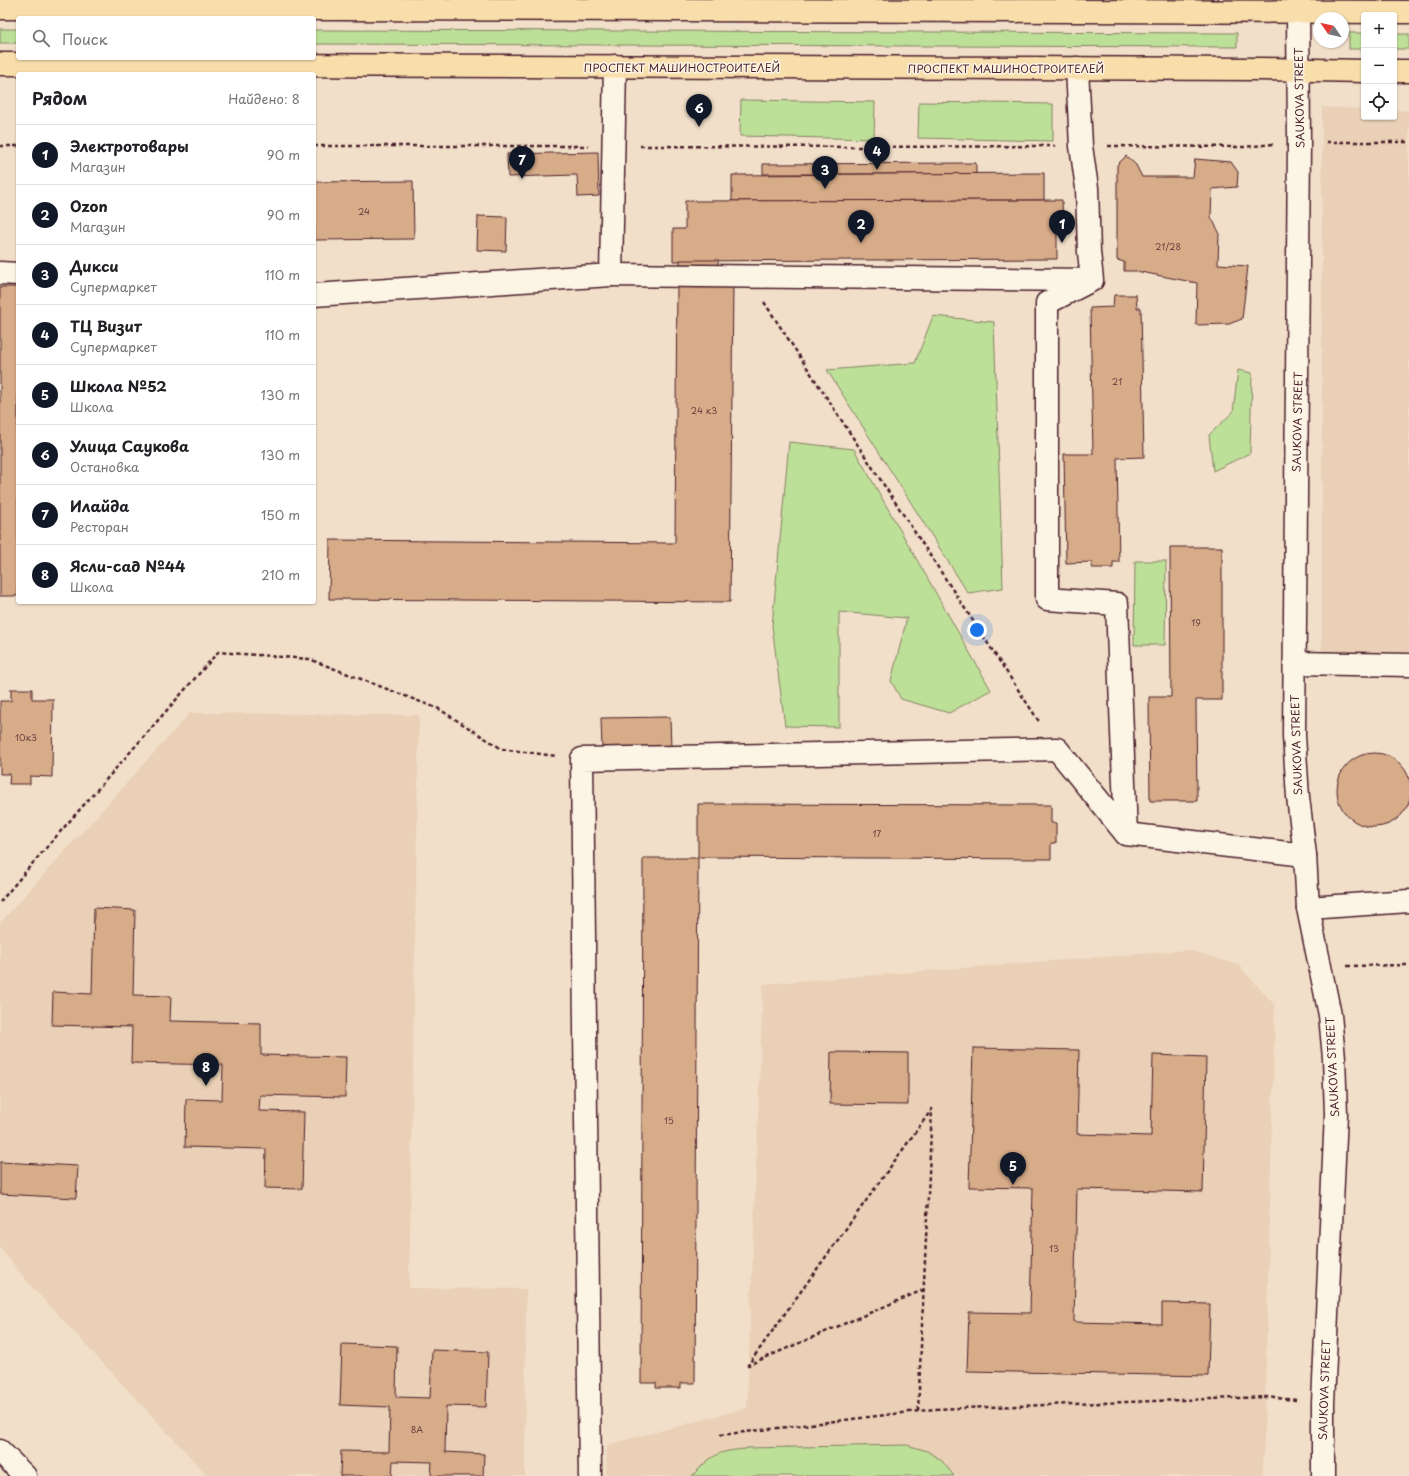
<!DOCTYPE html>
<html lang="ru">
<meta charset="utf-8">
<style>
body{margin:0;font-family:"Playpen Sans",sans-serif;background:#f6f6f6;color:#202124}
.controls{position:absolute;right:12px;top:12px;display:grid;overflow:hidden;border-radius:4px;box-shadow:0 1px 3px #0004}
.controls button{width:36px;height:36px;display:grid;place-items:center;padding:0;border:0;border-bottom:1px solid #e0e0e0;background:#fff;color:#202124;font:20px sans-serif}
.compass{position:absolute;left:1313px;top:12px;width:36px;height:36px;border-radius:50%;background:#fff;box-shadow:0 1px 3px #0004;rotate:304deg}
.you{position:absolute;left:977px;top:630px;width:14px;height:14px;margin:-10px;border:3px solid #fff;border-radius:50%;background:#1a73e8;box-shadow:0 0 0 6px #1a73e833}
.badge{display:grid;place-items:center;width:26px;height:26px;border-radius:50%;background:#111827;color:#fff;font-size:13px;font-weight:700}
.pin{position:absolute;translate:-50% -33px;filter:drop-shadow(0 1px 2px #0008)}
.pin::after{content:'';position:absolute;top:21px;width:14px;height:12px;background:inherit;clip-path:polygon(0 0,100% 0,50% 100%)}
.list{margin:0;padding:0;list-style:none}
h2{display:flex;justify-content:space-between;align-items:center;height:52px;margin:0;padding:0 16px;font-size:17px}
h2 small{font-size:13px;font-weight:400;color:#757577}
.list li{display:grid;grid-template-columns:26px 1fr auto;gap:12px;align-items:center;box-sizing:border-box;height:60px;padding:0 16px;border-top:1px solid #e0e0e0}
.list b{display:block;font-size:15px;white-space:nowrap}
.list p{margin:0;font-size:13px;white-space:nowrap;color:#757577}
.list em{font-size:13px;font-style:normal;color:#757577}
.icon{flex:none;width:22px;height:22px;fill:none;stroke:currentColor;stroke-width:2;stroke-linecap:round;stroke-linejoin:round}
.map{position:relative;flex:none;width:1409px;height:1476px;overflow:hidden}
.search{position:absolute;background:#fff;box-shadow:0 1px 3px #0004;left:16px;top:16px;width:300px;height:44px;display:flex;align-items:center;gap:10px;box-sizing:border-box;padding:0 14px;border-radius:4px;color:#757577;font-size:15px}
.panel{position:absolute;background:#fff;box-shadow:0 1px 3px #0004;left:16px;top:72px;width:300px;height:532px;border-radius:4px}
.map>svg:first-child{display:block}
</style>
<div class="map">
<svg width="1409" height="1476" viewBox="0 0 1409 1476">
<rect width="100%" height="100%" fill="#f1dfc9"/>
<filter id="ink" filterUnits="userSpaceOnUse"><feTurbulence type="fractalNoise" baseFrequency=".025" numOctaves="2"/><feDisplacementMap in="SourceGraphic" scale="8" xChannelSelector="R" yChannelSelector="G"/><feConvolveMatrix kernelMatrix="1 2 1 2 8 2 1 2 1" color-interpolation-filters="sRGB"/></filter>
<g filter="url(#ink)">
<g fill="#e9d0b6">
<path d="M1322,107L1364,109V117H1394V110L1409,111V652H1322Z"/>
<path d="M190,713L419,715L409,1288L526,1289L525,1476H208L32,1287L0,1248V923Z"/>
<path d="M1189,950L1238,965L1275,1005L1263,1476H606L607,1445L747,1408L763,984Z"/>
</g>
<g fill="#bde099" stroke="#848062">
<rect x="0" y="29" width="18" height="14"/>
<path d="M314,30L1237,33V47L314,44Z"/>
<rect x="1349" y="33" width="15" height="16"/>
<rect x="1394" y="34" width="15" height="15"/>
<path d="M741,100L875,102L874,139L740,136Z"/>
<path d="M919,102L1053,104V141L918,138Z"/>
<path d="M933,316L994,322L1003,588L968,593L827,370L915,363Z"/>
<path d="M1238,370L1252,373L1250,453L1213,471L1209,435L1233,412Z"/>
<path d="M789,442L854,449L991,690L949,713L901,699L891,681L907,618L839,612V727L785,726L772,626Z"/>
<path d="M1135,561H1166L1165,645H1134Z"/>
<path d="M907,1445L927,1451L942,1461L954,1476H692C712,1455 717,1451 746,1449V1448Z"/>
</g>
<g fill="#d7ac88" stroke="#4a1f2b">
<path d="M598,152L599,196L578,197L577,175L508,177L507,154Z"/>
<path d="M1126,156L1136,165L1142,177H1193L1195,159L1231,162L1238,172L1237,187L1212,189L1211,217L1219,232L1218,264L1248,266L1242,319L1229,324L1196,325L1197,283L1136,271H1124V262L1117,260V165Z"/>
<path d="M976,163V174H763V164Z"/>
<path d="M1044,173V200L732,201V175Z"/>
<path d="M413,181L414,239L314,240V182Z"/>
<path d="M1062,200L1063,225H1057V259L673,261V229H685V201Z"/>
<path d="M478,216L507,217L506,251L477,250Z"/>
<rect x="680" y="260" width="38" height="20"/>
<path d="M677,280L733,281L730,602L329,599L330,540L675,543Z"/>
<rect x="0" y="287" width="18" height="309"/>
<path d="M1114,295H1136L1137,308H1141L1144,457L1117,458L1119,562H1113V568H1092V562L1066,563L1064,454H1093L1090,308L1113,307Z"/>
<path d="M1170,547H1222V700H1196L1197,801H1150L1149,697H1171Z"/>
<path d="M11,689H32V699H53L52,777L30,776V784H9L10,774H0V701H11Z"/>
<path d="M670,717L671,749L602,750L601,718Z"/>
<circle cx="1374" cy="790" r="37"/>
<path d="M698,804L1051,805V823H1056V843H1051V859L698,857Z"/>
<path d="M643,858H698L695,1383H681V1388H656V1383H641Z"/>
<path d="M94,908L135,910L133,995L171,996L170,1021L261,1023V1055L346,1057L345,1097L260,1095L259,1111L304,1112L302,1189L265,1188L266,1149L185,1147L186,1099L222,1100L223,1065L131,1063L132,1027L52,1025L53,992L92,994Z"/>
<path d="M973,1048L1079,1050L1077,1134L1151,1136L1153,1055L1206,1057L1203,1192L1077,1189L1074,1322L1162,1324V1303L1210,1304L1208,1376L967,1371L969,1312L1030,1313L1033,1188L969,1187Z"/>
<path d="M831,1052L908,1053V1105L830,1104Z"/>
<path d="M0,1162L78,1166L76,1198L0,1194Z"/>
<path d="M342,1344L397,1346L396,1397L430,1398L432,1350L488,1352L486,1407L446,1406L445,1452L484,1454L483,1476H431L432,1462L393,1461L392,1476H340L341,1451L389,1452L390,1407L340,1405Z"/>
</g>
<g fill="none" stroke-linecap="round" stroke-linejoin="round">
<g stroke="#4a1f2b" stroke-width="25">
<g id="minor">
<path d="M1298,12L1299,142L1294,736L1298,797L1305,855L1308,908L1330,1015L1334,1058L1336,1114L1323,1403V1476"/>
<path d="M1077,68L1081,146L1087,188L1089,252L1092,280L1047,303V599L1117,604L1126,834"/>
<path d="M0,273L18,274"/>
<path d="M611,275L1089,280"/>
<path d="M314,295L611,275L615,66"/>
<path d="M1295,663L1409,665"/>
<path d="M1308,908L1409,901"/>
<path d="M0,1451L25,1476"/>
<path d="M590,1476L582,759L1057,749L1126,834L1305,855"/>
</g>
</g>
<g stroke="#4a1f2b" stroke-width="25">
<g id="major">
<path d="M0,8L1409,12"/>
<path d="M0,64L1259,69L1364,71"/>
<path d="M1394,71H1409"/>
</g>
</g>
<g stroke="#4a1f2b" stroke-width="2.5" stroke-dasharray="4 3" stroke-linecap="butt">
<path d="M1326,142H1409"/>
<path d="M0,146H18"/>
<path d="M314,146H589"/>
<path d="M640,146L868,147L1055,146"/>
<path d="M1108,146L1244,147L1273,144"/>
<path d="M764,302L1040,723"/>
<path d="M0,902L32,864L218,652L309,659L439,709L502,749L556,756"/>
<path d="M1347,966L1409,965"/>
<path d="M918,1411L932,1109L748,1365L923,1290"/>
<path d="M720,1435L935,1409L1265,1397L1297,1400"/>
</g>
<use href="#minor" stroke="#fcf5e5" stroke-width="22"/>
<use href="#major" stroke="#f8deab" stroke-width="22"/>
</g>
</g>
<g text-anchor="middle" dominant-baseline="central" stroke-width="3" stroke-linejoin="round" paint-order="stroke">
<g font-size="9" fill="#6d4242">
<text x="364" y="211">24</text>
<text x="1168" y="246">21/28</text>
<text x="1117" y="381">21</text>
<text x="704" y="410">24 к3</text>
<text x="1196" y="622">19</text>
<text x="26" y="737">10к3</text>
<text x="877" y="833">17</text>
<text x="669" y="1120">15</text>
<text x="1054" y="1248">13</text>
<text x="417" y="1429">8А</text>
</g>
<g font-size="11" fill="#4a1f2b" stroke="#fcf5e5">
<text x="682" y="67">ПРОСПЕКТ МАШИНОСТРОИТЕЛЕЙ</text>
<text x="1006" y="68">ПРОСПЕКТ МАШИНОСТРОИТЕЛЕЙ</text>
<text transform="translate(1299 98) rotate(-91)">SAUKOVA STREET</text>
<text transform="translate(1297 422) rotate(-89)">SAUKOVA STREET</text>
<text transform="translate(1296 745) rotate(-92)">SAUKOVA STREET</text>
<text transform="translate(1332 1067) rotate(-93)">SAUKOVA STREET</text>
<text transform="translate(1324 1390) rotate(-88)">SAUKOVA STREET</text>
</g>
</g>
</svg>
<div class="controls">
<button>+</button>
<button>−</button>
<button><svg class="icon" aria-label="locate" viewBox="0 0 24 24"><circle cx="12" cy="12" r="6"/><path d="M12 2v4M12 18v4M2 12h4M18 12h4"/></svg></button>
</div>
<svg class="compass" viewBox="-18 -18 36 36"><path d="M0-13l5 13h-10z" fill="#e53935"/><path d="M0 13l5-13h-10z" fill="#757577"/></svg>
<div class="you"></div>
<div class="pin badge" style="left:1062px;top:243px">1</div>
<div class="pin badge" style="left:861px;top:243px">2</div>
<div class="pin badge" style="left:825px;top:189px">3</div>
<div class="pin badge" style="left:877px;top:170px">4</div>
<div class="pin badge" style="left:1013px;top:1185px">5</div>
<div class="pin badge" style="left:699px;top:127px">6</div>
<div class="pin badge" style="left:522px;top:179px">7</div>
<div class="pin badge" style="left:206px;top:1086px">8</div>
<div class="search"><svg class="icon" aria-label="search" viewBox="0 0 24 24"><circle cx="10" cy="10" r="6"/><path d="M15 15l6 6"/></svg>Поиск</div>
<section class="panel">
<h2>Рядом<small>Найдено: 8</small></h2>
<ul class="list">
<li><span class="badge">1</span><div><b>Электротовары</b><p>Магазин</p></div><em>90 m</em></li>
<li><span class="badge">2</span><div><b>Ozon</b><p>Магазин</p></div><em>90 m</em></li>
<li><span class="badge">3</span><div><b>Дикси</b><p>Супермаркет</p></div><em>110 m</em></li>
<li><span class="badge">4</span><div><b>ТЦ Визит</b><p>Супермаркет</p></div><em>110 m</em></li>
<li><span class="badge">5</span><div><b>Школа №52</b><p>Школа</p></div><em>130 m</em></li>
<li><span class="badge">6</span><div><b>Улица Саукова</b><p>Остановка</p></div><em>130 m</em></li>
<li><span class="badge">7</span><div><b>Илайда</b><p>Ресторан</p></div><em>150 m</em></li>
<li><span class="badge">8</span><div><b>Ясли-сад №44</b><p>Школа</p></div><em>210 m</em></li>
</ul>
</section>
</div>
